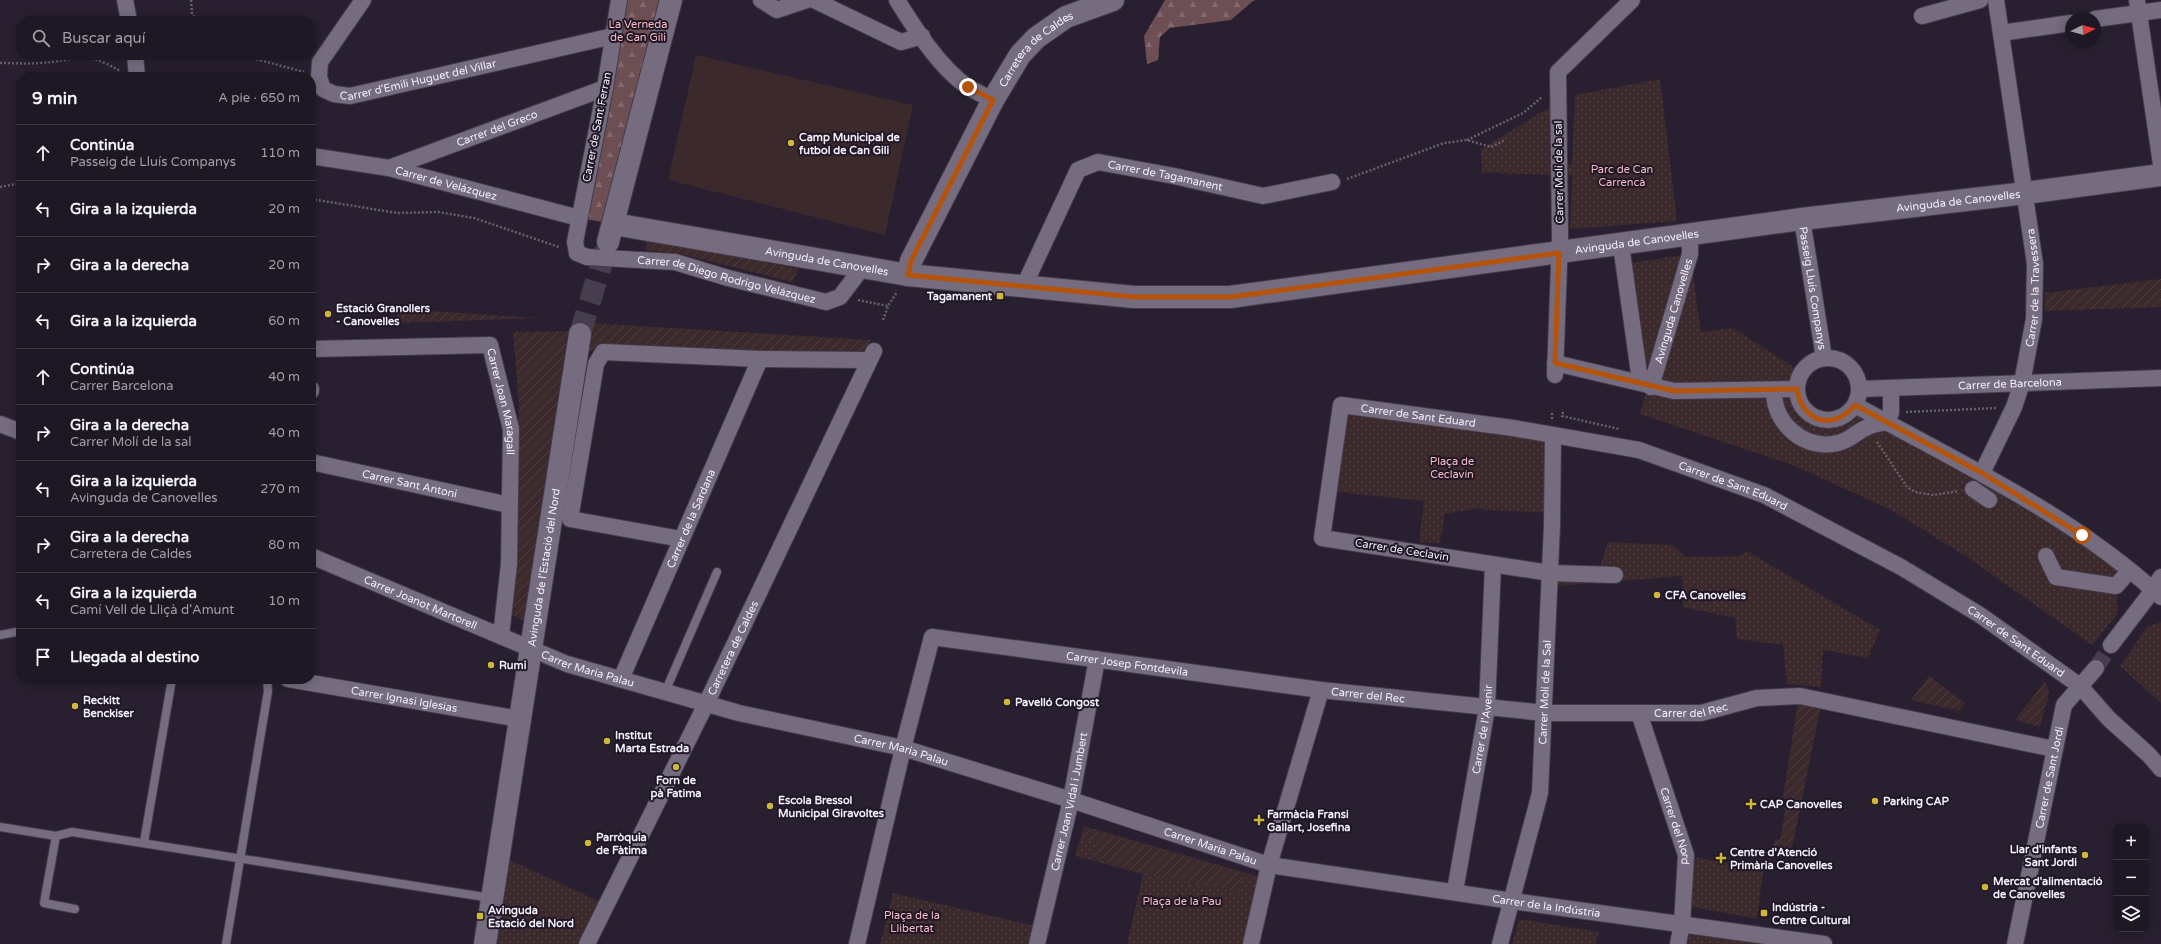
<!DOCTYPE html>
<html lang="es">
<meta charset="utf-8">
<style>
body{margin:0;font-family:"Varela Round",sans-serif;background:#26202c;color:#f1f3f6}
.controls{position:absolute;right:12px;bottom:12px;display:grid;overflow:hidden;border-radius:8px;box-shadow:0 2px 10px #0003}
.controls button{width:36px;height:36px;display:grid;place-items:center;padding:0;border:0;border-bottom:1px solid #3c3641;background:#1e1724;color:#f1f3f6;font:20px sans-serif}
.compass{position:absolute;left:2065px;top:12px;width:36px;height:36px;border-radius:50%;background:#1e1724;box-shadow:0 2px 10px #0003;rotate:84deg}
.stop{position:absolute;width:12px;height:12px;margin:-9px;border:3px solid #b45309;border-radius:50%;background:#fff}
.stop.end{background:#b45309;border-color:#fff;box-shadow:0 1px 4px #0008}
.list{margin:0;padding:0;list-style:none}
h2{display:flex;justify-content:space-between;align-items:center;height:52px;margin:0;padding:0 16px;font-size:17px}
h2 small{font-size:13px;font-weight:400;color:#a19fa6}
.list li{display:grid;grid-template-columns:26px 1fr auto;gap:12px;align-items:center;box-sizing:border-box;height:56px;padding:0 16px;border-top:1px solid #3c3641}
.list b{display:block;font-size:15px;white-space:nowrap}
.list p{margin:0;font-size:13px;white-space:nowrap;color:#a19fa6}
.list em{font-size:13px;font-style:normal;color:#a19fa6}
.icon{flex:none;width:22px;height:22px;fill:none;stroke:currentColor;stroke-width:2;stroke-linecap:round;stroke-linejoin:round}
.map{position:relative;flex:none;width:2161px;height:944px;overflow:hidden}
.search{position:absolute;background:#1e1724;box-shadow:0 2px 10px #0003;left:16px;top:16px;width:300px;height:44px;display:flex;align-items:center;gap:10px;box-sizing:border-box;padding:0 14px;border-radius:16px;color:#a19fa6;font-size:15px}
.panel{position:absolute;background:#1e1724;box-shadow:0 2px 10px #0003;left:16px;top:72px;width:300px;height:612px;border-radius:16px}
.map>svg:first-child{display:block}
</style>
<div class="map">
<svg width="2161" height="944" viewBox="0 0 2161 944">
<defs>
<pattern id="grass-dots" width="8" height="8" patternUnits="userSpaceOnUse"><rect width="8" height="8" fill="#3b292c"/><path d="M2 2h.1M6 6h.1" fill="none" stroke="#4e3e41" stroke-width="1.8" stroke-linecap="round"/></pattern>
<pattern id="forest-firs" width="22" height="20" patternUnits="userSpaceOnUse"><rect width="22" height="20" fill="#6d4e53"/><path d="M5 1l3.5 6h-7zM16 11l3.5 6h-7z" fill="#82686c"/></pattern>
<pattern id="garden-furrows" width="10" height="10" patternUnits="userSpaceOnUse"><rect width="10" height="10" fill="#3b292c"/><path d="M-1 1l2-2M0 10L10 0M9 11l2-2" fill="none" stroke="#4e3e41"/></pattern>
</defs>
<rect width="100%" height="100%" fill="#281f30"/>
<g fill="url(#grass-dots)">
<path d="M1660,79L1677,221L1570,229L1572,175L1482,173L1481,149L1550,107L1552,164L1572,165L1575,95Z"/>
<path d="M1690,254L1701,332L1733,328L1799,371C1786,386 1799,407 1808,420L1839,423L1855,411L1984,480L2129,571L2116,586L2118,613L2092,645L1964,555L1891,510L1795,466L1640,414L1646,392L1631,263Z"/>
<path d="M1349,406L1553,441L1552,513L1474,509L1445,514L1440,543L1419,542L1424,501L1337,492Z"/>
<path d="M1608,542L1672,545L1686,557L1738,556L1747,551L1880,630L1868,658L1823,650L1821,687L1787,684L1783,645L1737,639L1735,618L1683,607L1682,576L1558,586L1561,564L1600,567Z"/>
<path d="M2161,622V703L2120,666L2147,627Z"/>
<path d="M1084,826L1267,879L1251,944H1127L1143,874L1075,856Z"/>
<path d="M499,855L605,904L587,944H485Z"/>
<path d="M1688,856L1731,864L1764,866L1757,919L1688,906Z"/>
<path d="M893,893L1035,926L1032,944H880Z"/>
<path d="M1519,919L1599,932L1596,944H1512Z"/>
<path d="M1682,924L1766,936L1765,944H1678Z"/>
</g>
<g fill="url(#forest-firs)">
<path d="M619,0H671L614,224L579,218Z"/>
<path d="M1165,0H1256L1253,1L1231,20L1170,28L1160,37L1158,60L1147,64L1144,36Z"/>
</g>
<g fill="url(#garden-furrows)">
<path d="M648,239L799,269L792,282L681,254L645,250Z"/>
<path d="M2161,279V307L2045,311V293Z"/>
<path d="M398,309L537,318L396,323Z"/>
<path d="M590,323L871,340L866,355L584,351Z"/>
<path d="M568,331L529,624L509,613L519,406L513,332Z"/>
<path d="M1929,676L1965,703L1959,711L1911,700Z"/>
<path d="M2045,681L2049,692L2040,727L2015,720Z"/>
<path d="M1798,700L1821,705L1791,853L1772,851L1775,839L1780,840L1787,799L1783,798Z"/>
<path d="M1085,828L1244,873L1240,892L1143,874L1093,857L1096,843L1081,840Z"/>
</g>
<path fill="#3b292c" d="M696,55L913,105L885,235L668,180Z"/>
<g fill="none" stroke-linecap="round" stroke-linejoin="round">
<path stroke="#463e4e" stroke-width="16" stroke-dasharray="16 8" stroke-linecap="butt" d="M2096,668L2111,645"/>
<path stroke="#463e4e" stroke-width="22" stroke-dasharray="22 11" stroke-linecap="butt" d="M580,334L608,242"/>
<g stroke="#433b4a" stroke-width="10">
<g id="lane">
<path d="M0,635L21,631"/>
<path d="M665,692L717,572"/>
<path d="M0,827L56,836L72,832L491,898"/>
<path d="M56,836L44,903L75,909"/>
<path d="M144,842L172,679"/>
<path d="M226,944L268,691L267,679"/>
</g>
</g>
<g stroke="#433b4a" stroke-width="18">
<g id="street">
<path d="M125,0L129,21"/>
<path id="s1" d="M363,0L320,62L319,77L323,89L334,94L350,96L613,36"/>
<path id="s2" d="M619,0L605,88L575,242L577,253L587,257L675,262L728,278L826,302L840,297L862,268"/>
<path d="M761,0L777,10L807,0"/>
<path d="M814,0L901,42L922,36"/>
<path d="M897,0C915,29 940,68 968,87C976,92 985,96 993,100"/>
<path d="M2137,0L2161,164"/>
<path d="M1922,16L1980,0"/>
<path d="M2095,19L2161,10"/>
<path d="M2001,33L2071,23"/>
<path d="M135,55L137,77"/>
<path id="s3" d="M311,156L389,168L579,218"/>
<path id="s4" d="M389,168L605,88"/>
<path id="s5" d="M1802,219L1824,358"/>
<path d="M1621,245L1639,373L1651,387"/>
<path id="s6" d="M1024,286L1078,170L1098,162L1174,176L1263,196L1332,182"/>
<path id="s7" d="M311,349L490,345L511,429L509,564L501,636"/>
<circle cx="1828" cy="389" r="31"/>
<path d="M1555,363L1674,391L1797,389"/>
<path d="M1555,375L1560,237L1558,72L1632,0"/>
<path id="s8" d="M1651,387L1690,254V234"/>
<path d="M311,389V391"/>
<path id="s9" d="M1860,389L2161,378"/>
<path d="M1774,390C1773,424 1805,451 1838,443C1851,440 1857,431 1868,427C1873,424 1880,424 1886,422L1891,413V388"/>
<path d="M1855,405C1960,463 2072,515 2161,597"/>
<path d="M0,424L21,432"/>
<path id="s10" d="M311,462L509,505"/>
<path id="s11" d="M1982,473L2014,407L2022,383L2034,319L2035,264L1996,0"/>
<path d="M1973,489L1989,500"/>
<path d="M681,539L570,519L596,364L603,352L760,359L862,360"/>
<path id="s12" d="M311,556L567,664L739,713L903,748L1071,800L1269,865L1512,901L1824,944"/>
<path d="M2046,556L2056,577L2116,586L2129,571"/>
<path id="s13" d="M1615,575L1550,573L1322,538L1341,405L1513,428L1639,450L1764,495L1901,567L1980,615L2080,686L2109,719L2149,755L2161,769"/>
<path d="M2111,645L2153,590L2161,577"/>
<path id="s14" d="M288,679L520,719"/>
<path id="s15" d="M621,679L760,359"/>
<path id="s16" d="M1639,713L1686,855L1682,924L1678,944"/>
<path id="s17" d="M1455,891L1487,708L1493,565"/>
<path id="s18" d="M587,944L706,704L874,351"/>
<path id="s19" d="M857,944L903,748L932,637L1321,690L1545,713H1701L1757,698L1800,696L2054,749"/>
<path id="s20" d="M1037,944L1071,800L1097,659"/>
<path d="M1251,944L1269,865L1321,690"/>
<path id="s21" d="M1500,944L1540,793L1552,525L1553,435"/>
<path id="s22" d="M2015,944L2064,705L2096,668"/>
</g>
</g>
<g stroke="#433b4a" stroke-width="24">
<g id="secondary">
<path id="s23" d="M614,224L908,275L1134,297H1230L1802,219L2026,193L2161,175"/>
<path d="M608,242L671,0"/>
<path id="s24" d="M908,275L911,261L993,100L1020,55L1036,38L1066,17L1113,0"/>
<path id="s25" d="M485,944L580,334"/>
</g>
</g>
<g stroke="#675f6e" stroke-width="2.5" stroke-dasharray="2 2" stroke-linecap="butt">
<path d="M191,0L192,14L197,21"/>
<path d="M241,55L304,72"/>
<path d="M0,63C13,63 27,64 40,63C78,61 83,49 120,71"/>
<path d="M1467,140L1523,113L1542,97"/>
<path d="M1347,179L1444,143L1467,140L1491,147L1505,140"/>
<path d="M0,187L21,183"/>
<path d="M311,199L397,213L438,212L474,218L559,247"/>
<path d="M858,300L888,306"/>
<path d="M883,320L888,306L897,292"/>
<path d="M1563,412L1562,416L1619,429"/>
<path d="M1906,412L1997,408"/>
<path d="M1552,419V413"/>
<path d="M1877,442L1907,487L1915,492L1933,495L1959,491"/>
</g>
<use href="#lane" stroke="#766c80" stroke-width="8"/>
<use href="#street" stroke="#766c80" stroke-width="16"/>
<use href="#secondary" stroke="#766c80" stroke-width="22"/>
</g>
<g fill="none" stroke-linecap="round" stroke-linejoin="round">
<path stroke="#b45309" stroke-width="5" d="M968,87L993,100L911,261L908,275L1134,297H1230L1559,253L1555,363L1674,391L1797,389C1802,423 1834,431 1855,405L1982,473L2082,535"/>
</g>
<g fill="#cfb837" stroke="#1f1626" stroke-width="1.5">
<circle cx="791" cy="143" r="4"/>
<rect x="996" y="292" width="8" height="8" rx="2"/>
<circle cx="328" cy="314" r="4"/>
<circle cx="1657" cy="595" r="4"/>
<circle cx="491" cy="665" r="4"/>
<circle cx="1007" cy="702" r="4"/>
<circle cx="75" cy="706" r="4"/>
<circle cx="607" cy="741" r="4"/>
<circle cx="676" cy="767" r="4"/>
<circle cx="1875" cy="801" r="4"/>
<path d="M1749 798h4v4h4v4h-4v4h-4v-4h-4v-4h4z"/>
<circle cx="770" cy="806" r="4"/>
<path d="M1257 814h4v4h4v4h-4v4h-4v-4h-4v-4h4z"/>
<circle cx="588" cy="843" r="4"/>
<circle cx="2085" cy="855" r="4"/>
<path d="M1719 852h4v4h4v4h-4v4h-4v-4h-4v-4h4z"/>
<circle cx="1985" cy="887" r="4"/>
<rect x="1760" y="909" width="8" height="8" rx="2"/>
<rect x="476" y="912" width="8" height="8" rx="2"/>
</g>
<g text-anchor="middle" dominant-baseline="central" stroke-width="4" stroke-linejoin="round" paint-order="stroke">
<g font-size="11" fill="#f9bbc4" stroke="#1f1626">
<text x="638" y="24">La Verneda<tspan x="638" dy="13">de Can Gili</tspan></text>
<text x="1622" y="169">Parc de Can<tspan x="1622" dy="13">Carrencà</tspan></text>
<text x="1452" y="461">Plaça de<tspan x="1452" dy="13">Ceclavín</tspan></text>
<text x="1182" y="901">Plaça de la Pau</text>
<text x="912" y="915">Plaça de la<tspan x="912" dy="13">Llibertat</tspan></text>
</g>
<g font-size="11" fill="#f3edf9" stroke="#1f1626">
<text stroke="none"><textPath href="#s24" startOffset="263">Carretera de Caldes</textPath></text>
<text stroke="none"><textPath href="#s1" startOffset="201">Carrer d'Emili Huguet del Villar</textPath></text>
<text transform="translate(597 127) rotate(-79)">Carrer de Sant Ferran</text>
<text stroke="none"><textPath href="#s4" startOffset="115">Carrer del Greco</textPath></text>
<text transform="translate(1559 172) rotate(-91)">Carrer Molí de la sal</text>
<text stroke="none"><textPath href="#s6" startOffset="218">Carrer de Tagamanent</textPath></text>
<text stroke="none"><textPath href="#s3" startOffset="138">Carrer de Velázquez</textPath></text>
<text stroke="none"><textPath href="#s23" startOffset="1356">Avinguda de Canovelles</textPath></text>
<text stroke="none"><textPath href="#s23" startOffset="1032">Avinguda de Canovelles</textPath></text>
<text stroke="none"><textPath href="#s23" startOffset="216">Avinguda de Canovelles</textPath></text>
<text stroke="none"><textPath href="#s2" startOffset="410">Carrer de Diego Rodrigo Velázquez</textPath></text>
<text stroke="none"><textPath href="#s5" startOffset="70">Passeig Lluís Companys</textPath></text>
<text stroke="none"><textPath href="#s11" startOffset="195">Carrer de la Travessera</textPath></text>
<text stroke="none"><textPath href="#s8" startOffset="79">Avinguda Canovelles</textPath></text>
<text stroke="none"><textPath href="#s9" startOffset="150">Carrer de Barcelona</textPath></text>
<text stroke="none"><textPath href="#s7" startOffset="237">Carrer Joan Maragall</textPath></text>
<text stroke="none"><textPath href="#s13" startOffset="508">Carrer de Sant Eduard</textPath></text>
<text stroke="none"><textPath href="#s10" startOffset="101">Carrer Sant Antoni</textPath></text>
<text stroke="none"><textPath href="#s13" startOffset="832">Carrer de Sant Eduard</textPath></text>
<text stroke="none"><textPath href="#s15" startOffset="175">Carrer de la Sardana</textPath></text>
<text transform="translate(1402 550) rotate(9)">Carrer de Ceclavin</text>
<text stroke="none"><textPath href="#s25" startOffset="381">Avinguda de l'Estació del Nord</textPath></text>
<text stroke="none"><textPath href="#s12" startOffset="119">Carrer Joanot Martorell</textPath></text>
<text stroke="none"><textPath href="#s13" startOffset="1156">Carrer de Sant Eduard</textPath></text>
<text stroke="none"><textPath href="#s18" startOffset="330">Carretera de Caldes</textPath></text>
<text stroke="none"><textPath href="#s19" startOffset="513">Carrer Josep Fontdevila</textPath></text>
<text stroke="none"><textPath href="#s12" startOffset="299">Carrer Maria Palau</textPath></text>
<text stroke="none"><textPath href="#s21" startOffset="257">Carrer Molí de la Sal</textPath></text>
<text stroke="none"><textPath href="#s19" startOffset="756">Carrer del Rec</textPath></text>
<text stroke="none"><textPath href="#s14" startOffset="118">Carrer Ignasi Iglesias</textPath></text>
<text stroke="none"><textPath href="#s19" startOffset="1080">Carrer del Rec</textPath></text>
<text stroke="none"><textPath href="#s17" startOffset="164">Carrer de l'Avenir</textPath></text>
<text stroke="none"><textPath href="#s12" startOffset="623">Carrer Maria Palau</textPath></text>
<text stroke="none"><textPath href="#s22" startOffset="170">Carrer de Sant Jordi</textPath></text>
<text stroke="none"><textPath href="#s20" startOffset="146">Carrer Joan Vidal i Jumbert</textPath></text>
<text stroke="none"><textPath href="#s16" startOffset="119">Carrer del Nord</textPath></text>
<text stroke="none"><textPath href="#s12" startOffset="947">Carrer Maria Palau</textPath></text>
<text stroke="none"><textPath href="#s12" startOffset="1289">Carrer de la Indústria</textPath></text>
</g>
<g font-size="11" font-weight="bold" fill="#f3edf9" stroke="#1f1626" text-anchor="start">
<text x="799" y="137">Camp Municipal de<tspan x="799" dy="13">futbol de Can Gili</tspan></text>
<text x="992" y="296" text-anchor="end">Tagamanent</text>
<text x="336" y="308">Estació Granollers<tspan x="336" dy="13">- Canovelles</tspan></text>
<text x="1665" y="595">CFA Canovelles</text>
<text x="499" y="665">Rumi</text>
<text x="83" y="700">Reckitt<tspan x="83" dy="13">Benckiser</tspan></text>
<text x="1015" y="702">Pavelló Congost</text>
<text x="615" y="735">Institut<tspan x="615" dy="13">Marta Estrada</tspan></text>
<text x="676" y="780" text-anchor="middle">Forn de<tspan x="676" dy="13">pà Fatima</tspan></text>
<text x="778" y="800">Escola Bressol<tspan x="778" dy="13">Municipal Giravoltes</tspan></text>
<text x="1883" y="801">Parking CAP</text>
<text x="1760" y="804">CAP Canovelles</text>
<text x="1267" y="814">Farmàcia Fransi<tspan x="1267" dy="13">Gallart, Josefina</tspan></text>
<text x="596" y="837">Parròquia<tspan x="596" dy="13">de Fàtima</tspan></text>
<text x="2077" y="849" text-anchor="end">Llar d'infants<tspan x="2077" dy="13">Sant Jordi</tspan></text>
<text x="1730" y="852">Centre d'Atenció<tspan x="1730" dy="13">Primària Canovelles</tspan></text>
<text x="1993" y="881">Mercat d'alimentació<tspan x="1993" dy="13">de Canovelles</tspan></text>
<text x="1772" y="907">Indústria -<tspan x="1772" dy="13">Centre Cultural</tspan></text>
<text x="488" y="910">Avinguda<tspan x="488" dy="13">Estació del Nord</tspan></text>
</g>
</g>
</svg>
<div class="controls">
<button>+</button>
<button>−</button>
<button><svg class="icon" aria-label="layers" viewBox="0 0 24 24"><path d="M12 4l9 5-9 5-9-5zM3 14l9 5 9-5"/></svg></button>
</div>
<svg class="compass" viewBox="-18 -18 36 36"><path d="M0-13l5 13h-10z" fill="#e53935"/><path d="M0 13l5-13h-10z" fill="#a19fa6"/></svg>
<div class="stop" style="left:2082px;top:535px"></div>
<div class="stop end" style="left:968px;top:87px"></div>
<div class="search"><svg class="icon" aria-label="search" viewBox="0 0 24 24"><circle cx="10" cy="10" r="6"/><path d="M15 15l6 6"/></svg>Buscar aquí</div>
<section class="panel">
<h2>9 min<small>A pie · 650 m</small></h2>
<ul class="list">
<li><svg class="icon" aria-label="ahead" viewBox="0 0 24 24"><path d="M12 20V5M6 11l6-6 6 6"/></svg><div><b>Continúa</b><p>Passeig de Lluís Companys</p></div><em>110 m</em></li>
<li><svg class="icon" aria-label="left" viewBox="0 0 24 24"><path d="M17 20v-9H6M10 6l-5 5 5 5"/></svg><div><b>Gira a la izquierda</b></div><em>20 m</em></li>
<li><svg class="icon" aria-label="right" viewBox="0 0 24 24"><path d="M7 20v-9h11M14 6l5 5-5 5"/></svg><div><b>Gira a la derecha</b></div><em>20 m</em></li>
<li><svg class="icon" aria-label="left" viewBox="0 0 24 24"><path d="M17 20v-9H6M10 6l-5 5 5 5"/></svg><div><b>Gira a la izquierda</b></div><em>60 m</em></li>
<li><svg class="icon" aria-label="ahead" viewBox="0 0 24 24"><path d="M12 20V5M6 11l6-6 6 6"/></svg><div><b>Continúa</b><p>Carrer Barcelona</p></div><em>40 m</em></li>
<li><svg class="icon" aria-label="right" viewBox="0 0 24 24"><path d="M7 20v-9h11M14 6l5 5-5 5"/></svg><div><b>Gira a la derecha</b><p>Carrer Molí de la sal</p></div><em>40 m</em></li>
<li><svg class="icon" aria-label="left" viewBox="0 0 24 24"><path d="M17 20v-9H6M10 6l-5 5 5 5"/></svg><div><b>Gira a la izquierda</b><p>Avinguda de Canovelles</p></div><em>270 m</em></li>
<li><svg class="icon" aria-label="right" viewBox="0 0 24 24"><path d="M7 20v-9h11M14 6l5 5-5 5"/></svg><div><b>Gira a la derecha</b><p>Carretera de Caldes</p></div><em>80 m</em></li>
<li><svg class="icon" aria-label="left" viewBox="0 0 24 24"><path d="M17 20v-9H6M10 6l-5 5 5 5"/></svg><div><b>Gira a la izquierda</b><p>Camí Vell de Lliçà d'Amunt</p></div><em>10 m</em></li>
<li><svg class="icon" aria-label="arrive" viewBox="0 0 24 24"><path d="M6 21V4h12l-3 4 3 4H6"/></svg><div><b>Llegada al destino</b></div></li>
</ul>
</section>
</div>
